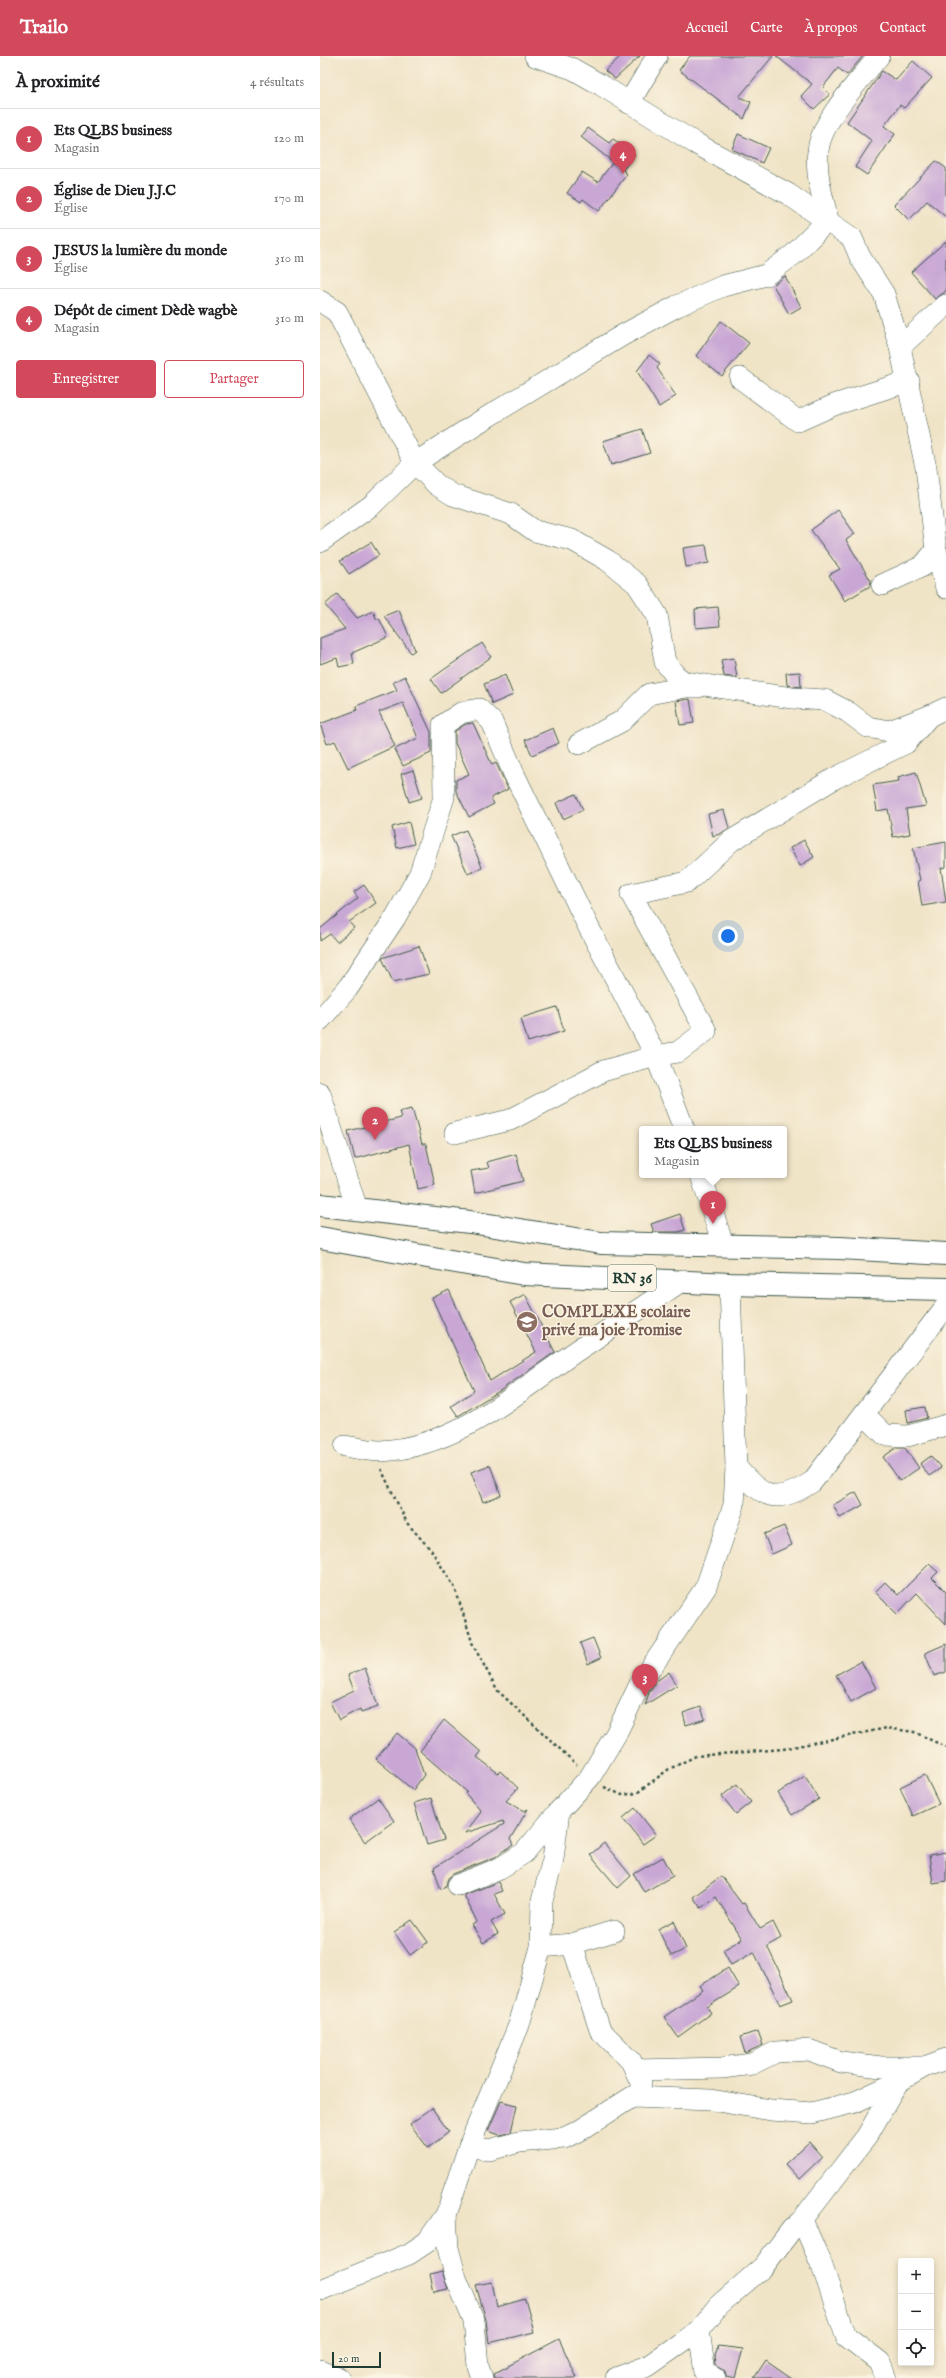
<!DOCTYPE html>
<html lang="fr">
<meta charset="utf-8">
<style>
body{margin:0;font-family:"IM FELL English",serif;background:#f6f6f6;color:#202124}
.controls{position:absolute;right:12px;bottom:12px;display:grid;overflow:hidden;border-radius:4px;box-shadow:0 2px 6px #0003}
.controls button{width:36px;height:36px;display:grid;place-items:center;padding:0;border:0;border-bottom:1px solid #e0e0e0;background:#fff;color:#202124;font:20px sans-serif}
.scale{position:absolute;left:12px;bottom:10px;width:49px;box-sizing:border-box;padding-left:4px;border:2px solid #1f3d34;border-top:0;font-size:11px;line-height:14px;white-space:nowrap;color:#1f3d34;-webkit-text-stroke:3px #fcf5e5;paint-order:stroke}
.you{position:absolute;left:408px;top:880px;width:14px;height:14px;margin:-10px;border:3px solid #fff;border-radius:50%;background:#1a73e8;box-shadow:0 0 0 6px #1a73e833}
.badge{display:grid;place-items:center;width:26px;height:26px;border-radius:50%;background:#d1495b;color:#fff;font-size:13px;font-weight:700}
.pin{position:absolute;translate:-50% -33px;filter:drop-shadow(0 1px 2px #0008)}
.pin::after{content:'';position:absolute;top:21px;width:14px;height:12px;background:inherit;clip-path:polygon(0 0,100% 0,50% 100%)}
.popup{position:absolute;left:319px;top:1070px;width:148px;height:52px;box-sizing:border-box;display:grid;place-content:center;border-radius:4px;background:#fff;filter:drop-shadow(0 1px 3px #0005);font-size:13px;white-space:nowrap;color:#757577}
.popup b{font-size:15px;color:#202124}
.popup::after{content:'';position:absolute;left:50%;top:100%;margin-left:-8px;border:8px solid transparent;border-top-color:#fff}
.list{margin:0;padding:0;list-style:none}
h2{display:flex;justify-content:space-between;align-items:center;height:52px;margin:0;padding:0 16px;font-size:17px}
h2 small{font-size:13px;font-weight:400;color:#757577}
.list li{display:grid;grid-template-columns:26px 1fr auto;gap:12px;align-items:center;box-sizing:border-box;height:60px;padding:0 16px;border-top:1px solid #e0e0e0}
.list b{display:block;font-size:15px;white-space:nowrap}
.list p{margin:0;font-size:13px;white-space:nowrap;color:#757577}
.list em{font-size:13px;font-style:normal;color:#757577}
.actions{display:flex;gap:8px;padding:12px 16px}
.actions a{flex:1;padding:9px 0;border:1px solid #d1495b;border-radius:4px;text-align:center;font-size:14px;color:#d1495b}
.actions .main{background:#d1495b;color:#fff}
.icon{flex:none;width:22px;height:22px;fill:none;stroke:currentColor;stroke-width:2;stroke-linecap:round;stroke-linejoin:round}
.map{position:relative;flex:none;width:626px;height:2322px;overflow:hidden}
header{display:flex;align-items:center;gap:24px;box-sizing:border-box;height:56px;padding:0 20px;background:#d1495b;color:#fff}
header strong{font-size:19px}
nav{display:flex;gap:22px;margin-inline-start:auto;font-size:14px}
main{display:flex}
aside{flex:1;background:#fff}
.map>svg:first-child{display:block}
</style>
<header>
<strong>Trailo</strong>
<nav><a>Accueil</a><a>Carte</a><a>À propos</a><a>Contact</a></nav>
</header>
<main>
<aside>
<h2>À proximité<small>4 résultats</small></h2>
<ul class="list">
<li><span class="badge">1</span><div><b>Ets QLBS business</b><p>Magasin</p></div><em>120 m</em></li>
<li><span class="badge">2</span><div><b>Église de Dieu J.J.C</b><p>Église</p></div><em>170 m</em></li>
<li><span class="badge">3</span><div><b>JESUS la lumière du monde</b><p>Église</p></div><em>310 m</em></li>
<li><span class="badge">4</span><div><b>Dépôt de ciment Dèdè wagbè</b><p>Magasin</p></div><em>310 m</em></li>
</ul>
<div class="actions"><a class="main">Enregistrer</a><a>Partager</a></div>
</aside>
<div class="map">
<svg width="626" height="2322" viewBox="0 0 626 2322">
<rect width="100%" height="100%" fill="#fcf5e5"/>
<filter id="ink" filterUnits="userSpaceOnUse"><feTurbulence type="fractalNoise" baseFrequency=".025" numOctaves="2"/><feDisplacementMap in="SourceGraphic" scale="8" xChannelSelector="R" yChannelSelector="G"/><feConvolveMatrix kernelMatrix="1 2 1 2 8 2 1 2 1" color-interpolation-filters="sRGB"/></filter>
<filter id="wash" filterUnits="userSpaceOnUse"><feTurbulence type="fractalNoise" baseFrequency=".012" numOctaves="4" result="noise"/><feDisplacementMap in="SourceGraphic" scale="16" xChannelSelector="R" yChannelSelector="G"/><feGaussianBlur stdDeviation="0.9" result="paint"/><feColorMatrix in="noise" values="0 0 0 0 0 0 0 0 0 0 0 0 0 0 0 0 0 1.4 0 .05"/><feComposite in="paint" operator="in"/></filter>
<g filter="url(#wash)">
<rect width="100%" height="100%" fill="#f0e4c7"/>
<g id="blocks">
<g fill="#c9a7d5">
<path d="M301,0H320L295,23L285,15Z"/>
<path d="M370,0H453L419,41L431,46L424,63L359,14Z"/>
<path d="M456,0H543L527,19L518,12L503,31L510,38L494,53L481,40L492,28Z"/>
<path d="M593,5L612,22L584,52L580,49L564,70L575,78L547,119L535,111L552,85L527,66L562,15L576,24Z"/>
<path d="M268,72L289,87L293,83L315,98L303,114L307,118L279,155L263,143L261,146L247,137L262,116L278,126L293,106L261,81Z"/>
<path d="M418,78L449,92L442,107L412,93Z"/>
<path d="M616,105L626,112V161L607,145L589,164L574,149Z"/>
<path d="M626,185V235L615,243L591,216Z"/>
<path d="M465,220L481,251L469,258L453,229Z"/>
<path d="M401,265L429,287L402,320L376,300Z"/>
<path d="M329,299L340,308L337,312L356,340L339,351L317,315Z"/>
<path d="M322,373L330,397L291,409L283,385Z"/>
<path d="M518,454L535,478L526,484L551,525L550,530L525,545L509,519L520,513L491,474Z"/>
<path d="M51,486L59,499L29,518L20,505Z"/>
<path d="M386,489L389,507L366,511L363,492Z"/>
<path d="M17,538L37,562L53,555L57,564L59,562L68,581L32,597L34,608L19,611L17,602L0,608V582L25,573L5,549Z"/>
<path d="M398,551L400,570L376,572L375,553Z"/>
<path d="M79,554L95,594L91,597L64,560Z"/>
<path d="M162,587L171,601L121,637L111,623Z"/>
<path d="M414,602L417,622L404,620L401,604Z"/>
<path d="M480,616L481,631L467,629L466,617Z"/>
<path d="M185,619L193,639L172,648L164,628Z"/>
<path d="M85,620L111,676V697L83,710L75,693L98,682L83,647L59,656L75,690L28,712L15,685L7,688L0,668L37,654L36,650L77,634L73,626Z"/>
<path d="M370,643L374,667L360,669L356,645Z"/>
<path d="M153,667L172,709L176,707L188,733L171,742L174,748L149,761L136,735V724L149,718L135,687V675L146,668Z"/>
<path d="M233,672L239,687L212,699L205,684Z"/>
<path d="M93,714L102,742L89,746L81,718Z"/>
<path d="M596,716L606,750L586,753L590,778L573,781L568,753L557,755L553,729L579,725L578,721Z"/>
<path d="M256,738L263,754L243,763L236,747Z"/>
<path d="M404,754L409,772L400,778L393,780L388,758Z"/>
<path d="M89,766L94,788L77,792L72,771Z"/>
<path d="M146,774L162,811L148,818L131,780Z"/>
<path d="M484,784L494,801L480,810L470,792Z"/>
<path d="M626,786V811L621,812L626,846L602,850L598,825L600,824L593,792Z"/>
<path d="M44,829L56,847L29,866L34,872L17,886L10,878L0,885V873L38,842L34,836Z"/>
<path d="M99,890L109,918L73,926L62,902Z"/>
<path d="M237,951L244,975L208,986L201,962Z"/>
<path d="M92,1052L102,1088H106L115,1129L98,1133L89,1088L35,1103L28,1075L81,1062L79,1055Z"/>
<path d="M196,1098L203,1125L155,1137L151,1115L169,1112L167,1106Z"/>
<path d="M360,1158L365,1174L358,1176H334L331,1168Z"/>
<path d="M129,1234L170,1325L216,1296L190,1246L205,1238L235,1296L181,1334L138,1360L131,1350L154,1335L112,1242Z"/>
<path d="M605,1351L607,1362L588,1367L586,1354Z"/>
<path d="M576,1392H585L599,1412L580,1425L563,1401Z"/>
<path d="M611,1400L621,1412L609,1420L600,1408Z"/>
<path d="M170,1409L181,1439L163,1446L151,1416Z"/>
<path d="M536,1436L543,1449L520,1462L513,1449Z"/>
<path d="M464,1470L472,1489L452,1498L444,1478Z"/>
<path d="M609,1508L618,1516L612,1522L626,1536V1568L597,1537L577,1558L555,1536L565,1526L578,1539Z"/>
<path d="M273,1582L281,1602L268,1608L260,1587Z"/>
<path d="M626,1588V1616L614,1620L605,1597Z"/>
<path d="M541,1605L556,1632L531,1646L516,1619Z"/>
<path d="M45,1612L58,1650L41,1656L40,1653L19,1664L10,1646L34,1634L28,1619Z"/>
<path d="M349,1616L357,1629L325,1649L330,1634L338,1624Z"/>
<path d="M381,1651L385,1663L366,1669L363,1657Z"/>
<path d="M124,1664L161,1696L157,1701L178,1717L180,1715L198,1732L186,1745L204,1755L208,1753L190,1783L193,1789L175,1801L133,1818L128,1822L126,1830L121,1834L114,1812L184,1768L183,1765L145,1777L161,1756L160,1754L145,1737L147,1736L100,1695Z"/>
<path d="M77,1677L95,1692L104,1719L93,1734L56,1703Z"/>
<path d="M605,1719L619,1748L593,1760L580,1731Z"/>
<path d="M485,1720L499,1743L472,1759L458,1737Z"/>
<path d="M417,1728L431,1746L416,1758L402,1740Z"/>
<path d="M58,1742L74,1765L45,1786L29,1763Z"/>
<path d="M111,1742L124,1784L107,1789L94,1747Z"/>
<path d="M315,1752L336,1779L323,1788L303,1762Z"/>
<path d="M284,1787L311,1820L298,1832L270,1799Z"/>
<path d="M626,1796V1825L613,1827L609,1799Z"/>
<path d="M343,1801L353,1820L324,1836L314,1818Z"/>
<path d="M401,1820L422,1848L424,1847L440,1873L453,1866L461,1882L447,1890L473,1944L460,1949L434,1896L411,1909L403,1894L422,1883L396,1841L381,1852L373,1841Z"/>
<path d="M178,1826L182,1835L174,1838L185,1858L171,1866L178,1878L163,1887L152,1869L157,1866L144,1839Z"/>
<path d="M92,1864L108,1886L90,1899L74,1876Z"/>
<path d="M354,1865L366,1893L351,1900L338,1873Z"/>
<path d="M408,1912L419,1931L387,1951L391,1957L358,1981L344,1961L383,1934L380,1930Z"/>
<path d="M438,1975L443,1989L425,1997L420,1981Z"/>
<path d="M181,2045L197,2049L191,2076L180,2079L168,2075Z"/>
<path d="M112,2052L129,2076L108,2092L90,2068Z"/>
<path d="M489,2086L502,2101L479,2123L465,2108Z"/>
<path d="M122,2215L128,2233L114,2236L110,2218Z"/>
<path d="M172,2226L177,2251L205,2243L214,2276L169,2287L166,2264L156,2229Z"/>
<path d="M239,2283L257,2322H174L173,2318Z"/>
<path d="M398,2290L423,2293L415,2322L406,2320L405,2315L396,2309L395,2299Z"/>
<path d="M446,2304L472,2322H434Z"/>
</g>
</g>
</g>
<g filter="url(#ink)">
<use href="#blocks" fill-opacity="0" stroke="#3e564a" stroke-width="1"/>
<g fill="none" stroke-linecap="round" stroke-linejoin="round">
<g stroke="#3e564a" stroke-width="22">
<g id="minor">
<path d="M215,0L253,13L281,29L375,87L468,138L532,182L540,201L564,238L580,291L606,412L616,494L626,532"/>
<path d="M309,47L337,0"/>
<path d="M0,245L17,256L95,407L117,429L133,439L191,458L215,475L252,484L287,504L317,528L337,559L345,606L355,619L364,626L472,642L505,644L528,656L548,671L569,675L609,660"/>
<path d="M580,291L626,249"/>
<path d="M420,322L478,365L514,349L589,325"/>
<path d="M0,486L52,449L95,407L159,366L303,279L357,250L403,230L446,219L473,199L508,164C503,142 495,118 498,95C501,64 540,24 559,0"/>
<path d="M562,529L603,510L616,494"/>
<path d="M259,688L302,665L329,638L366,631H378"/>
<path d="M0,964L28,932L75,862L100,817L124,741L123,669L141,657L159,653L172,666L194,718L269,872L336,1000L364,1073"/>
<path d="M0,1037L37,1153"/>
<path d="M135,1077L190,1064L283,1015L336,1000L358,996L386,975L311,838L367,826L411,785L515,722L586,687L609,660L626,652"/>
<path d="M381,1119L403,1189"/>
<path d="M545,1359L565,1379L588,1380L626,1369"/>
<path d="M25,1390C36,1392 49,1395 61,1395C137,1391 196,1337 255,1296C291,1272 327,1248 363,1224"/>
<path d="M416,1411C444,1442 454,1450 492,1426L626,1250"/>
<path d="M138,1829L180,1812L204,1797L239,1755"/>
<path d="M252,1888L294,1875"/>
<path d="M221,1891L252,1888L280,1974L311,2005L321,2027"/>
<path d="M316,2014L402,2012L432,2008L456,1996L489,1994L521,2006L561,2011H603"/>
<path d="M149,2090L169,2094L199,2086L244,2082L259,2075L312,2041L391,2044L451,2054L492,2057L535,2046L578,2026"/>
<path d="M126,2159L128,2192L136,2222L154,2265L158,2310L162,2322"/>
<path d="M482,2164L502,2210L526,2280L560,2306L566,2322"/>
<path d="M0,2234L89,2198L107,2186L126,2159L149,2090L199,1969L221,1891L222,1845L233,1803L239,1755L270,1721L296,1678L320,1628L386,1531L414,1449L416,1411L410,1228"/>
<path d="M379,2274L385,2317L395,2322"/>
<path d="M0,2314L19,2322"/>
<path d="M296,2322L328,2310L379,2274L398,2250L443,2211L472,2173L482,2164L547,2080L578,2026L604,2011L626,2003"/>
</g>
</g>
<g stroke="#3e564a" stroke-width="24">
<g id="major">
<path d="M0,1149L150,1166L281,1187L520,1192L626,1198"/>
<path d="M0,1182L204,1218L410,1228L626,1233"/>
</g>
</g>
<g stroke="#3e564a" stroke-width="2.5" stroke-dasharray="3 3" stroke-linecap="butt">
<path d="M61,1413L87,1467L111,1494L135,1532L153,1589L178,1635L257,1709"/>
<path d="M284,1731L302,1739L317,1737L349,1713L376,1700L463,1693L567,1672L594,1676L626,1691"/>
</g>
<use href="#minor" stroke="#fff" stroke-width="21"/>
<use href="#major" stroke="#fff" stroke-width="22"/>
</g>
</g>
<defs>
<g id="school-disc" transform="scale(1.15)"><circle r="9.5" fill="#8d6e63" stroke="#fcf5e5"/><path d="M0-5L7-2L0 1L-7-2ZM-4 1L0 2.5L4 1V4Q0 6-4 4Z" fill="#fff"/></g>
</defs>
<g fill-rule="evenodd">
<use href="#school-disc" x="207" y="1266"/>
</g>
<g text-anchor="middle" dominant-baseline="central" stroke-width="3" stroke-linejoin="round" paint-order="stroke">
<rect fill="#fcf5e5" stroke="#617469" stroke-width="1" x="288" y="1209" width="48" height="26" rx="3"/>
<g font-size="15" font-weight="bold" fill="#1f3d34">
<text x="312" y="1222">RN 36</text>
</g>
<g font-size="16" font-weight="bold" fill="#785e54" stroke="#fcf5e5" text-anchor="start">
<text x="222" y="1257">COMPLEXE scolaire<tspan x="222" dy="18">privé ma joie Promise</tspan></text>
</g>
</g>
</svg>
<div class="controls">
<button>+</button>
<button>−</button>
<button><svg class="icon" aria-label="locate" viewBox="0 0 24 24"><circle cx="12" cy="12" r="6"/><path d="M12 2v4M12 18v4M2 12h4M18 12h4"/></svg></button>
</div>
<div class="scale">20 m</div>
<div class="you"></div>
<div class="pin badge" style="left:393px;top:1168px">1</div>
<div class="popup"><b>Ets QLBS business</b>Magasin</div>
<div class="pin badge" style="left:55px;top:1084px">2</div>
<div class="pin badge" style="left:325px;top:1641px">3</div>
<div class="pin badge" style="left:303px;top:118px">4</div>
</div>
</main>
